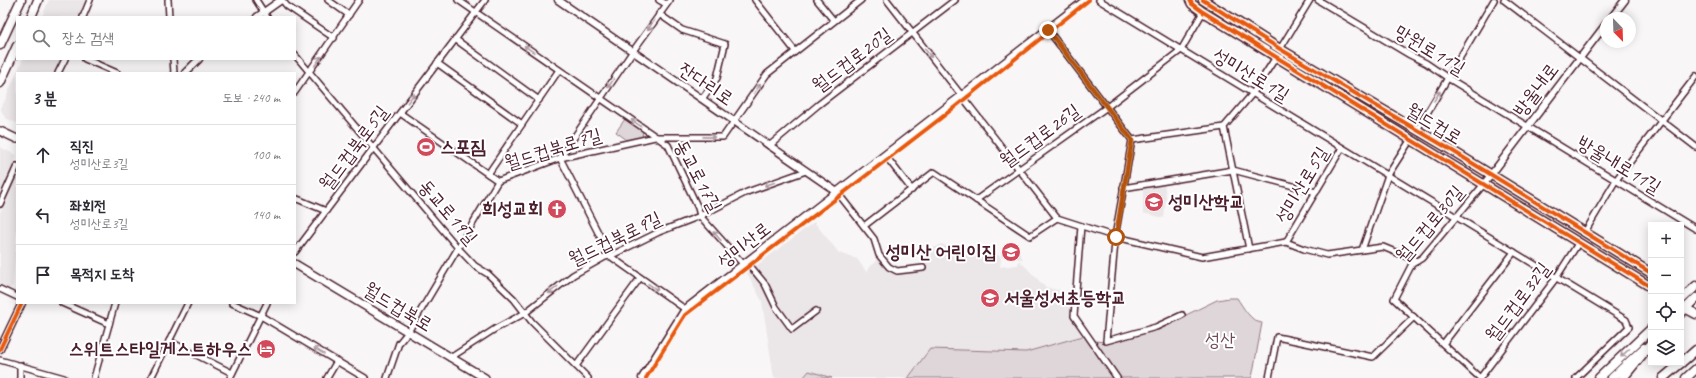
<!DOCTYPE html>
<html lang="ko">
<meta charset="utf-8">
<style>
body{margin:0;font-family:Caveat,"Poor Story",sans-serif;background:#f7f7f7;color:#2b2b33}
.controls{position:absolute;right:12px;bottom:12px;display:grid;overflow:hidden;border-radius:0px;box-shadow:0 2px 10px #0003}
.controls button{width:36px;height:36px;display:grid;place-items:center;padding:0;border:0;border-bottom:1px solid #e1e1e2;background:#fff;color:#2b2b33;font:20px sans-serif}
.compass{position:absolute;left:1600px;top:12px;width:36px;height:36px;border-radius:50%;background:#fff;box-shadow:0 2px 10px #0003;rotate:157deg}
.stop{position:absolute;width:12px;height:12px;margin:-9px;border:3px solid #b45309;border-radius:50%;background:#fff}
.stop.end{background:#b45309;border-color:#fff;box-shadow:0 1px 4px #0008}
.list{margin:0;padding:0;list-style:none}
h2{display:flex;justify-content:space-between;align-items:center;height:52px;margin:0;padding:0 16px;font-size:17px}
h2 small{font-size:13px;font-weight:400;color:#7c7c81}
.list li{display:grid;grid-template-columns:26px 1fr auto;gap:12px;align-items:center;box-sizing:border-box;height:60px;padding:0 16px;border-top:1px solid #e1e1e2}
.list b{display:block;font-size:15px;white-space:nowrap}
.list p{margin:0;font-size:13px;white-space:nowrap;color:#7c7c81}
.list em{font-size:13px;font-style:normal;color:#7c7c81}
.icon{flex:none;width:22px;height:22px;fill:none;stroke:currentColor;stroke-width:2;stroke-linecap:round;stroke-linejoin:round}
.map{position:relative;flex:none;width:1696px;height:378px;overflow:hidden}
.search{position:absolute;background:#fff;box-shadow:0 2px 10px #0003;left:16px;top:16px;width:280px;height:44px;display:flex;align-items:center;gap:10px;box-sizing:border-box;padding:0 14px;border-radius:0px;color:#7c7c81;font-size:15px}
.panel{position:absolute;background:#fff;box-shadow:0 2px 10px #0003;left:16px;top:72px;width:280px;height:232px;border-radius:0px}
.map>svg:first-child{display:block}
</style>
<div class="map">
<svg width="1696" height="378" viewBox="0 0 1696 378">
<rect width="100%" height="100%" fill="#f8f6f7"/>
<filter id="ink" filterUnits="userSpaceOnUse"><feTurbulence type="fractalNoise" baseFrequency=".025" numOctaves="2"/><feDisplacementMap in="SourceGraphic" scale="8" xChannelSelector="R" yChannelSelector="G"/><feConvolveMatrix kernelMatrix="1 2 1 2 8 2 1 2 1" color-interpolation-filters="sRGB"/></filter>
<g filter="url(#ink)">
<g fill="#ebe6e8">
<path d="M49,0H86L79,17H42Z"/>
<path d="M23,59H60L54,73H17V123L5,118L1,109Z"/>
<path d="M0,147L17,156L0,194Z"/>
<path d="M17,175V225L13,286L9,289L0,285V213Z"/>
<path d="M1164,184L1166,196L1164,218L1143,213V188Z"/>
<path d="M814,222L839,253L857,259L867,273L870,267L875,263L878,255L887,270L898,274L921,271L934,247H937L941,244L957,250L963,249L964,254H975L974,251L992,256L998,255L1001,258L1000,267L1018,265L1019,260L1045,287L1057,290L1059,289L1058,293L1071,308V316L1083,336L1026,352L930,349L908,378H832L809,371L803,378H774L762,301L747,273Z"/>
<path d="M1004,244L1012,248L1015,247L1023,259L1001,257Z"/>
</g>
<g fill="#ded6d9" stroke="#947a82">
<path d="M625,119L643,131L642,137L627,140L616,132Z"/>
<path d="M1229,298H1237C1243,307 1251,322 1262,323L1252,378H908L930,349L1026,352L1083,336L1094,341L1108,342L1157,329L1217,300Z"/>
<path d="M809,371L832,378H803Z"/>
</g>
<path fill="#f8f6f7" d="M1696,346V372L1689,378H1661Z"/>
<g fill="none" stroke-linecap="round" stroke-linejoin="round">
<g stroke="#4a1f2b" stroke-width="8">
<g id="minor">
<path d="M168,0L169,17"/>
<path d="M256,0L267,17"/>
<path d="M282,0L287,6L334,38"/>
<path d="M328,0L349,15"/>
<path d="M458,0L668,145L698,208L700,216L744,265"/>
<path d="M659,0L666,4"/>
<path d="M755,0L795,51"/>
<path d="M817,0L834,21"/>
<path d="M887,0L1057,218L1116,237L1202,257L1286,242L1342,148"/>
<path d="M1099,0L1626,320L1629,327L1576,378"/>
<path d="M1318,0L1410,55L1426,63L1448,78L1696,229"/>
<path d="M1504,0L1696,147"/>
<path d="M659,14L682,30L725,44L717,78L702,99"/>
<path d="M83,17L90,0"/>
<path d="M1048,30L1132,140L1116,231L1106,341L1156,327L1182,315"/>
<path d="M455,39L539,100"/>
<path d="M1280,49L1310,0"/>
<path d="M295,55L458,248L475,266L488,274L514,299L532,322L588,378"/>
<path d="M85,59L117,73"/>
<path d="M173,59L174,73"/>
<path d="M437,63L522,124"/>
<path d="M58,73L65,59"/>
<path d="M295,92L359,0"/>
<path d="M400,113L498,181"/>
<path d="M1417,130L1494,0"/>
<path d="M1132,140L1224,127"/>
<path d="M769,146L818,105L955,0"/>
<path d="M885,155L912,190"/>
<path d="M560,158L610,256L685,309"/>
<path d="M560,158L633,51L670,0"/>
<path d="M488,174L559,70"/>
<path d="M1123,188L1233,170L1316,192"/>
<path d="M837,192L874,239L879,255L889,267L897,271L923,268"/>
<path d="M295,198L326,211"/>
<path d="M976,200L1107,107L1181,50L1203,12"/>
<path d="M0,204L17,166"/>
<path d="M864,226L934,172L1030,236L1057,218"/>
<path d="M1081,226L1074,316L1117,378"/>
<path d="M1585,232L1616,180L1696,76"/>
<path d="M1286,242L1304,249L1327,255L1383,247L1417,261"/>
<path d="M1249,249L1224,127L1253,93L1276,57"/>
<path d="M1362,250L1388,175L1411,139"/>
<path d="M295,252L485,0"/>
<path d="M747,262L765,284L776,307L792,329L816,311"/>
<path d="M0,289L17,297"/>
<path d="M62,303L109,324"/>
<path d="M232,303L261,316L365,378"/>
<path d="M169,341L232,373"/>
<path d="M1443,344L1514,252"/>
<path d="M450,358L495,329L525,313L573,275L605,257L610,256L659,232L700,216L747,192L806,171"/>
<path d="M0,360L64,378"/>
<path d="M20,365V378"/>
<path d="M576,366L640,278"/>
<path d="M94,378L115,303"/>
<path d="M151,378L188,303"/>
<path d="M230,378L267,303"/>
<path d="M327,378L337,361"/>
<path d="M387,378L399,343L408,332L498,181L560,158L655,137H723L767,74L861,0"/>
<path d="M1269,378L1277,337L1373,357L1414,317"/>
<path d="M1480,378L1394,299L1412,264L1422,258L1484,184"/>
<path d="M1480,378L1556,278L1579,242"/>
</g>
</g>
<g stroke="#4a1f2b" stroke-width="9">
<g id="tertiary">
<path d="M558,0L837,192"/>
<path d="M257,17L281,0"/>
<path d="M1611,18L1625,0"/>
<path d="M185,73L199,59"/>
<path d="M1484,184L1606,24"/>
<path d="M0,349L22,303"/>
<path d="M642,378L685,309L1085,0"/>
</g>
</g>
<g stroke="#4a1f2b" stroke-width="10">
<g id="secondary">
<path d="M0,131L17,139"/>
<path d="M295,264L485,378"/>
</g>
</g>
<g stroke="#4a1f2b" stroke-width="11">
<g id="primary">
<path d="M1190,0L1192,4L1203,12L1651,287"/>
<path d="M1203,0L1280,49L1451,150L1651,273"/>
<path d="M31,17L38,0"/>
<path d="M0,45L21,0"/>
<path d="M0,83L17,46"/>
<path d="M1681,300L1696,286"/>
<path d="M1681,306L1696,314"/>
<path d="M1681,313L1696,298"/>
<path d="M1599,378L1651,329"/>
<path d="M1612,378L1644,348"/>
</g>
</g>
<g stroke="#4a1f2b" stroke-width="11">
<g id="trunk">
<path d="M1681,363L1696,350"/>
<path d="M1623,378L1651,344"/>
<path d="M1663,378L1681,363"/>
<path d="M1686,378L1696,369"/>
</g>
</g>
<use href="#minor" stroke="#fff" stroke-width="5"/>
<use href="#tertiary" stroke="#fff" stroke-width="6"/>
<use href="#secondary" stroke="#fff" stroke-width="7"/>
<use href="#primary" stroke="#fff" stroke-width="8"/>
<use href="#trunk" stroke="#fff" stroke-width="8"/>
<g stroke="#fff" stroke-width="6">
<g id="cycleway">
<path d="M1190,0L1192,4L1203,12L1651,287"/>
<path d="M1203,0L1280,49L1451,150L1651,273"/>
<path d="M0,349L22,303"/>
<path d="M646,378L685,315L941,118L1089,0"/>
</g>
</g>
<use href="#cycleway" stroke="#e8590c" stroke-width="4"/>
</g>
<defs><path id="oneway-shaft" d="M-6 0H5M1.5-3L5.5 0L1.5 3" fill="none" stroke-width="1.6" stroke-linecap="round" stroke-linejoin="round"/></defs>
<g stroke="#ae9aa0">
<use href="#oneway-shaft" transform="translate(651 25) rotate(126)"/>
<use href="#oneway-shaft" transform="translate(529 49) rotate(-145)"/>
<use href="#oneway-shaft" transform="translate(928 53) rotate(52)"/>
<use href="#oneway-shaft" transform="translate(318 61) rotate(-55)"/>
<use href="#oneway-shaft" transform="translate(611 83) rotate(123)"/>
<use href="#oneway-shaft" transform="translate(757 89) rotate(-55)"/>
<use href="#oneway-shaft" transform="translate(1437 96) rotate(-59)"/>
<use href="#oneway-shaft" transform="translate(411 98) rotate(-53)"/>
<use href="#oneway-shaft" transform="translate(636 123) rotate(-145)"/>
<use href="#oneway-shaft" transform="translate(709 137) rotate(1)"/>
<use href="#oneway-shaft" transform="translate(770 184) rotate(161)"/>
<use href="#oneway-shaft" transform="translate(717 236) rotate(-132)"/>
<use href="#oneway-shaft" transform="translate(653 287) rotate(34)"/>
<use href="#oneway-shaft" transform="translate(553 290) rotate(142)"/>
<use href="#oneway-shaft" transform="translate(319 351) rotate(-149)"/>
<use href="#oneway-shaft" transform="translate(1625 353) rotate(137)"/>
</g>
</g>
<g fill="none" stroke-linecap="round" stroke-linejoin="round" filter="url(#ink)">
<path stroke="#b45309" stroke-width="5" d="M1048,30L1132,140L1116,237"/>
</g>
<defs>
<g id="stadium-disc" transform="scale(1)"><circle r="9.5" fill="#d1495b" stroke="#fff"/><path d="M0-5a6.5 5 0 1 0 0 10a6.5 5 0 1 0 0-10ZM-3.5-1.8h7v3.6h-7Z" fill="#fff"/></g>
<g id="school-disc" transform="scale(1)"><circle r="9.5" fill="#d1495b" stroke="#fff"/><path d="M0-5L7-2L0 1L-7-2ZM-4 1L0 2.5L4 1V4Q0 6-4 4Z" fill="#fff"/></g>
<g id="church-disc" transform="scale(1)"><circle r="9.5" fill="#d1495b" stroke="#fff"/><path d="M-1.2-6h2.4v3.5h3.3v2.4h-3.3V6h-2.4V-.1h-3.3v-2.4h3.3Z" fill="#fff"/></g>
<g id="hotel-disc" transform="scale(1)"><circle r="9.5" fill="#d1495b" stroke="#fff"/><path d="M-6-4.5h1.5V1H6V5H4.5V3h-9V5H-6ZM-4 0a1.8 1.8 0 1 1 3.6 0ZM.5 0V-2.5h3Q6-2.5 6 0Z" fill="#fff"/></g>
</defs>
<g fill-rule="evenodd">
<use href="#stadium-disc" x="426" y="147"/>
<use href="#school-disc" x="1154" y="202"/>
<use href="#church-disc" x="557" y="209"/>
<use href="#school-disc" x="1011" y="252"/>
<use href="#school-disc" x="990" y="298"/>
<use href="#hotel-disc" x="266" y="349"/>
</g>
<g text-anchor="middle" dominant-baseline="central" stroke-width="4" stroke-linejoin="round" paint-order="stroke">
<g font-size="19" fill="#4a1f2b" stroke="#fff">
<text transform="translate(1430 50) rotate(31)">망원로11길</text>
<text transform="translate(852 60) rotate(-37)">월드컵로20길</text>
<text transform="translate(1251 75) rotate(31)">성미산로1길</text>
<text transform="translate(706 84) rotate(34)">잔다리로</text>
<text transform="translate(1536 90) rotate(-53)">방울내로</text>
<text transform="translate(1434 124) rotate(31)">월드컵로</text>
<text transform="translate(1040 136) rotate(-36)">월드컵로26길</text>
<text transform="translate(354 148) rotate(-53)">월드컵북로5길</text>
<text transform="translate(553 149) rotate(-17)">월드컵북로7길</text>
<text transform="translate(1619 165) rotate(31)">방울내로11길</text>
<text transform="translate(698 176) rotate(62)">동교로17길</text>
<text transform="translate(1302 185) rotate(-59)">성미산로5길</text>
<text transform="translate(448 212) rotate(49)">동교로19길</text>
<text transform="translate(1430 224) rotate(-50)">월드컵로30길</text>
<text transform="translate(615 239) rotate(-26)">월드컵북로9길</text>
<text transform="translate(744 245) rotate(-38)">성미산로</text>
<text transform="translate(1518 302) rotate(-53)">월드컵로32길</text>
<text transform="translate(398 307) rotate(31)">월드컵북로</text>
</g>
<g font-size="19" font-weight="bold" fill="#4a1f2b" stroke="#fff" text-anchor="start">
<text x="440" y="147">스포짐</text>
<text x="1168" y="202">성미산학교</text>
<text x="543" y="209" text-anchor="end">희성교회</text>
<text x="997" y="252" text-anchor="end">성미산 어린이집</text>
<text x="1004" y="298">서울성서초등학교</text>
<text x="252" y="349" text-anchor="end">스위트스타일게스트하우스</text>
</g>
<g font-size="19" fill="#6f4d56" stroke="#fff">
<text x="1220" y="340">성산</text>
</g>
</g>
</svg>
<div class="controls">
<button>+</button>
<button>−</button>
<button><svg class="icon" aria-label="locate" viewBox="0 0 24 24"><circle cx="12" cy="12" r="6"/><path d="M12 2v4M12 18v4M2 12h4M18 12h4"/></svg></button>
<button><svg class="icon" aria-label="layers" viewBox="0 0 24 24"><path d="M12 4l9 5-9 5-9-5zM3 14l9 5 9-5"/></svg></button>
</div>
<svg class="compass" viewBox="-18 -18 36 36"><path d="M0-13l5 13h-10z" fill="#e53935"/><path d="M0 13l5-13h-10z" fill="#7c7c81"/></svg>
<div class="stop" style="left:1116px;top:237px"></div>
<div class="stop end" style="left:1048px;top:30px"></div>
<div class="search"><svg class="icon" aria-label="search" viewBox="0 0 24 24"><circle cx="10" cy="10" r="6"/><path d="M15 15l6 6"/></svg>장소 검색</div>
<section class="panel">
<h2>3 분<small>도보 · 240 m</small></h2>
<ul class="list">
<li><svg class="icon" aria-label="ahead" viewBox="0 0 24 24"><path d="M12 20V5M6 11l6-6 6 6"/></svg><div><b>직진</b><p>성미산로3길</p></div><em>100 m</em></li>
<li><svg class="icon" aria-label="left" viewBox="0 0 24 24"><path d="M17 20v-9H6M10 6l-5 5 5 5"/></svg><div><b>좌회전</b><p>성미산로3길</p></div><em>140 m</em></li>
<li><svg class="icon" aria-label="arrive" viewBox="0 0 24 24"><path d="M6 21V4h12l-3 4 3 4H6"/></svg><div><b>목적지 도착</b></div></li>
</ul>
</section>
</div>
